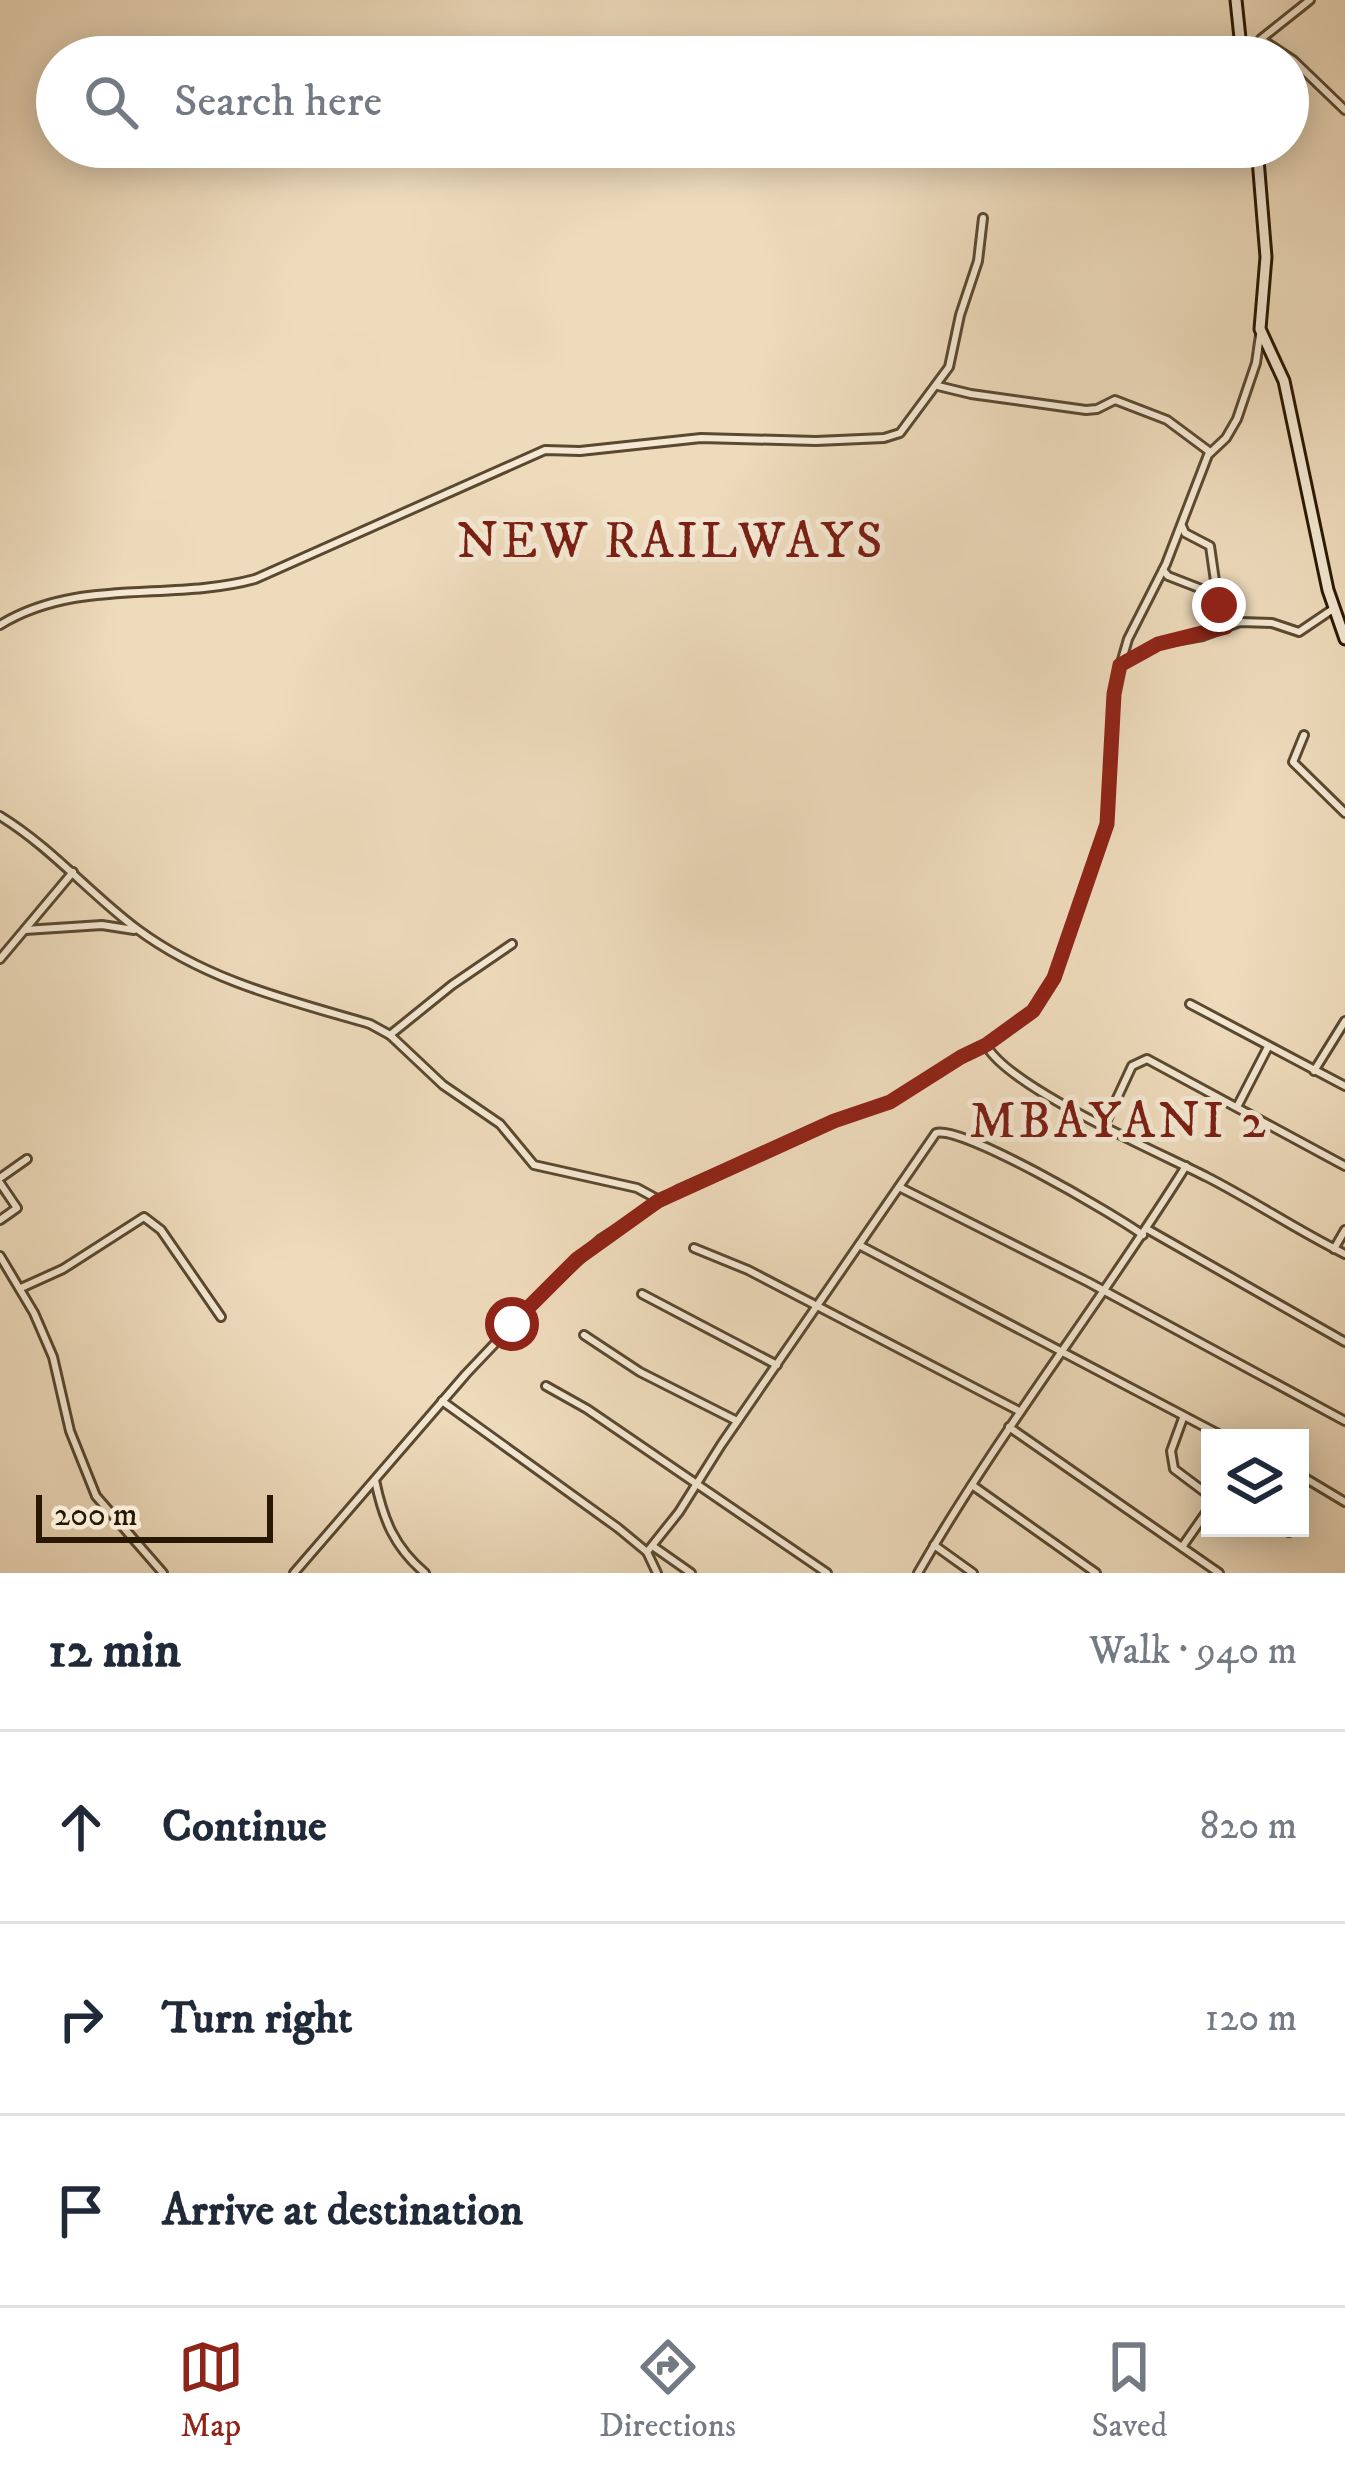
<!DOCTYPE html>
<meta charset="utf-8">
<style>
body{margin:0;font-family:"IM FELL DW Pica",serif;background:#f6f6f7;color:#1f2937}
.controls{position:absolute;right:36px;bottom:36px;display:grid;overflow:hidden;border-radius:0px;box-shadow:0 6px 30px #0003}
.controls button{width:108px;height:108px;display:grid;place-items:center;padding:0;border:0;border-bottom:3px solid #e0e1e3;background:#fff;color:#1f2937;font:60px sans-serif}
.scale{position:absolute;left:36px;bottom:30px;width:237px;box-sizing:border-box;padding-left:12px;border:6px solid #291801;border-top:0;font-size:33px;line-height:42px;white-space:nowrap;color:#291801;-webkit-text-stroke:9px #f4e8d3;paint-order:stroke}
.stop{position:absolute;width:36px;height:36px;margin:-27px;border:9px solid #8f2418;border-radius:50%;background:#fff}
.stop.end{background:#8f2418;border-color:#fff;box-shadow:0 3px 12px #0008}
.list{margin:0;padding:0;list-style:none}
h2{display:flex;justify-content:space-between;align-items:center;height:156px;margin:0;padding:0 48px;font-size:51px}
h2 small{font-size:39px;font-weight:400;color:#747a83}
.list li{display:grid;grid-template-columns:78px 1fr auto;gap:36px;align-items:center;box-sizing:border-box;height:192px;padding:0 48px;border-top:3px solid #e0e1e3}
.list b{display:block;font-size:45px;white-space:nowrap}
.list em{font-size:39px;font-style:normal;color:#747a83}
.icon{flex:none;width:66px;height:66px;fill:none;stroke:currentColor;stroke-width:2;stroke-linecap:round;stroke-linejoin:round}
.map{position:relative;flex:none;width:1345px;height:1573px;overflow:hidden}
.search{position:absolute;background:#fff;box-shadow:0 6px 30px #0003;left:36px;right:36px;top:36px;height:132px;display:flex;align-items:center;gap:30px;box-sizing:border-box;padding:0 42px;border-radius:66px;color:#747a83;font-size:45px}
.sheet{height:732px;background:#fff}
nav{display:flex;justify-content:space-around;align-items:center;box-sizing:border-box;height:168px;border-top:3px solid #e0e1e3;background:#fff;font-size:33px;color:#747a83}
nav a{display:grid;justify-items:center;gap:6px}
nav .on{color:#8f2418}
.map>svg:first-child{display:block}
</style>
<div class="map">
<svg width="1345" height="1573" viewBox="0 0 1345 1573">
<rect width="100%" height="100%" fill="#eedbbc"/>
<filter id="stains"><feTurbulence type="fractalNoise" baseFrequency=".00167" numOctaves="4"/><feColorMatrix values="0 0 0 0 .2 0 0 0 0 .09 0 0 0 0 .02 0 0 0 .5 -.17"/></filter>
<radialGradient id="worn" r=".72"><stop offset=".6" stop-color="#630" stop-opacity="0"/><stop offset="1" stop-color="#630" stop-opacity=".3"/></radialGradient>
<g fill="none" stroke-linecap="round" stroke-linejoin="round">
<g stroke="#5a4930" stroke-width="12">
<g id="street">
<path d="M1310,0L1261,39L1293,60L1345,110"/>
<path d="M938,386L971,394L1086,410L1097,409L1115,400L1167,420L1210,452"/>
<path d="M1182,526L1185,533L1210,546L1217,595"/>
<path d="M1163,570L1168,576L1217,595L1219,616L1225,627"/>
<path d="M0,625C78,577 170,602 255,579L545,450L580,451L701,438L816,441L884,438L900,433L949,367L960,315L978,261L983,218"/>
<path d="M1120,665L1158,644L1203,636L1240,622L1272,623L1299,632L1333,609"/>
<path d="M1304,735L1293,762L1345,813"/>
<path d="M0,816C52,848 89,893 137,929C207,981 288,1000 370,1024L390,1035L443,1085L500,1124L534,1165L637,1188L659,1200"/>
<path d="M25,930L102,925L134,930"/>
<path d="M0,959L73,872"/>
<path d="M1190,1004L1345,1086"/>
<path d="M390,1035L452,985L512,944"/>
<path d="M986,1045C1009,1088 1158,1152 1207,1177C1254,1201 1298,1231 1345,1254"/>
<path d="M1314,1071L1345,1021"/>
<path d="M1237,1107L1268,1047"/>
<path d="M1105,1124L1132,1066L1147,1059L1345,1166"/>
<path d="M0,1178L27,1159"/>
<path d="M0,1183L17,1208L0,1220"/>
<path d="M899,1187L1088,1282L1345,1421"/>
<path d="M1147,1229L1345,1342"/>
<path d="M859,1245L1226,1438"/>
<path d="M694,1248L748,1270L1019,1411"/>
<path d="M1334,1249L1345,1230"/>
<path d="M0,1256L34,1313L53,1357L70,1431L96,1496L163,1573"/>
<path d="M21,1288L63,1269L144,1217L161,1230L221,1317"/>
<path d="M642,1294L777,1365"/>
<path d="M584,1335L640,1372L737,1421"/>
<path d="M546,1386L587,1409L827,1573"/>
<path d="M442,1401L618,1528L647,1552L657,1573"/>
<path d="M1183,1418L1171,1451L1174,1469L1210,1496"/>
<path d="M1009,1427L1219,1573"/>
<path d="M1300,1475L1345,1502"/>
<path d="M375,1480C383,1519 394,1547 425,1573"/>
<path d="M972,1485L1096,1573"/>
<path d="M1278,1528L1289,1532"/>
<path d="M934,1545L973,1573"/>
<path d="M654,1547L691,1573"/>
<path d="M1182,1547L1210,1507"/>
<path d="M647,1552L679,1512L721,1445L936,1133C962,1125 1114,1214 1143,1235"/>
<path d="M294,1573L466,1374L537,1299L601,1239L678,1190L834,1121L890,1102L960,1057L986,1045L1033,1011L1054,978L1107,824L1115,684L1128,639L1166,564L1208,455L1226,438L1237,419L1256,363L1260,335"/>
<path d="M918,1573C999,1432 1100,1304 1186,1166"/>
</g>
</g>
<g stroke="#291801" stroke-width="15">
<g id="secondary">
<path d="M1236,0L1242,57"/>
<path d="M1257,147L1266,257L1260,329L1284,381L1328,590L1345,639"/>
</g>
</g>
<use href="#street" stroke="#f4e8d3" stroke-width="6"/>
<use href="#secondary" stroke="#f4e8d3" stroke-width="9"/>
</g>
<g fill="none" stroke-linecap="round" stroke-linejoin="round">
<path stroke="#8f2418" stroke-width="15" d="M512,1324L577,1259L658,1201L834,1121L890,1102L961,1057L986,1045L1033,1011L1054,978L1107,824L1114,694L1120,665L1158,644L1226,627L1219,616V605"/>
</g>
<g text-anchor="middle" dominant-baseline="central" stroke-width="10" stroke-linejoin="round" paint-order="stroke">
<g font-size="51" letter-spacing="3" fill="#7a1f14" stroke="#f4e8d3">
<text x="671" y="542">NEW RAILWAYS</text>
<text x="1119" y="1122">MBAYANI 2</text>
</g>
</g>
<rect width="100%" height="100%" filter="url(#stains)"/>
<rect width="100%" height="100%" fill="url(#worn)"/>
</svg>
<div class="controls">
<button><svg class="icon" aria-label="layers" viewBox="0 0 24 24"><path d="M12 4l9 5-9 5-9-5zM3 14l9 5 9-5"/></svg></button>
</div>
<div class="scale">200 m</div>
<div class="stop" style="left:512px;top:1324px"></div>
<div class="stop end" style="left:1219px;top:605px"></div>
<div class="search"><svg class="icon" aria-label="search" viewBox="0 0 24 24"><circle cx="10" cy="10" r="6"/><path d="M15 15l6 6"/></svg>Search here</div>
</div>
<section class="sheet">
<h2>12 min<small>Walk · 940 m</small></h2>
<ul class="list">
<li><svg class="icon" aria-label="ahead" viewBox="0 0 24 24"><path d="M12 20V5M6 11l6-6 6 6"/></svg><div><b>Continue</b></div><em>820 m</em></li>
<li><svg class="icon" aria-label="right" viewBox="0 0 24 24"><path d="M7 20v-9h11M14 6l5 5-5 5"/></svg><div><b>Turn right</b></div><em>120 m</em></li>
<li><svg class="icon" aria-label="arrive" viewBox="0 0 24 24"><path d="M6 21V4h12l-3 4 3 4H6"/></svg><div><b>Arrive at destination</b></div></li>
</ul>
</section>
<nav>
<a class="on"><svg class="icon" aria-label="map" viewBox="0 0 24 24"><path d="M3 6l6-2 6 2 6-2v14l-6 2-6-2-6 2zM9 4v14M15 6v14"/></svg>Map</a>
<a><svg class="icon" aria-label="directions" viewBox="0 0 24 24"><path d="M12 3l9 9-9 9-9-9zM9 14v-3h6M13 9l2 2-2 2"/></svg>Directions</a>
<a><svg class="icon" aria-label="saved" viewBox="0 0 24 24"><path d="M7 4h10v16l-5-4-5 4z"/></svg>Saved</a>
</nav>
